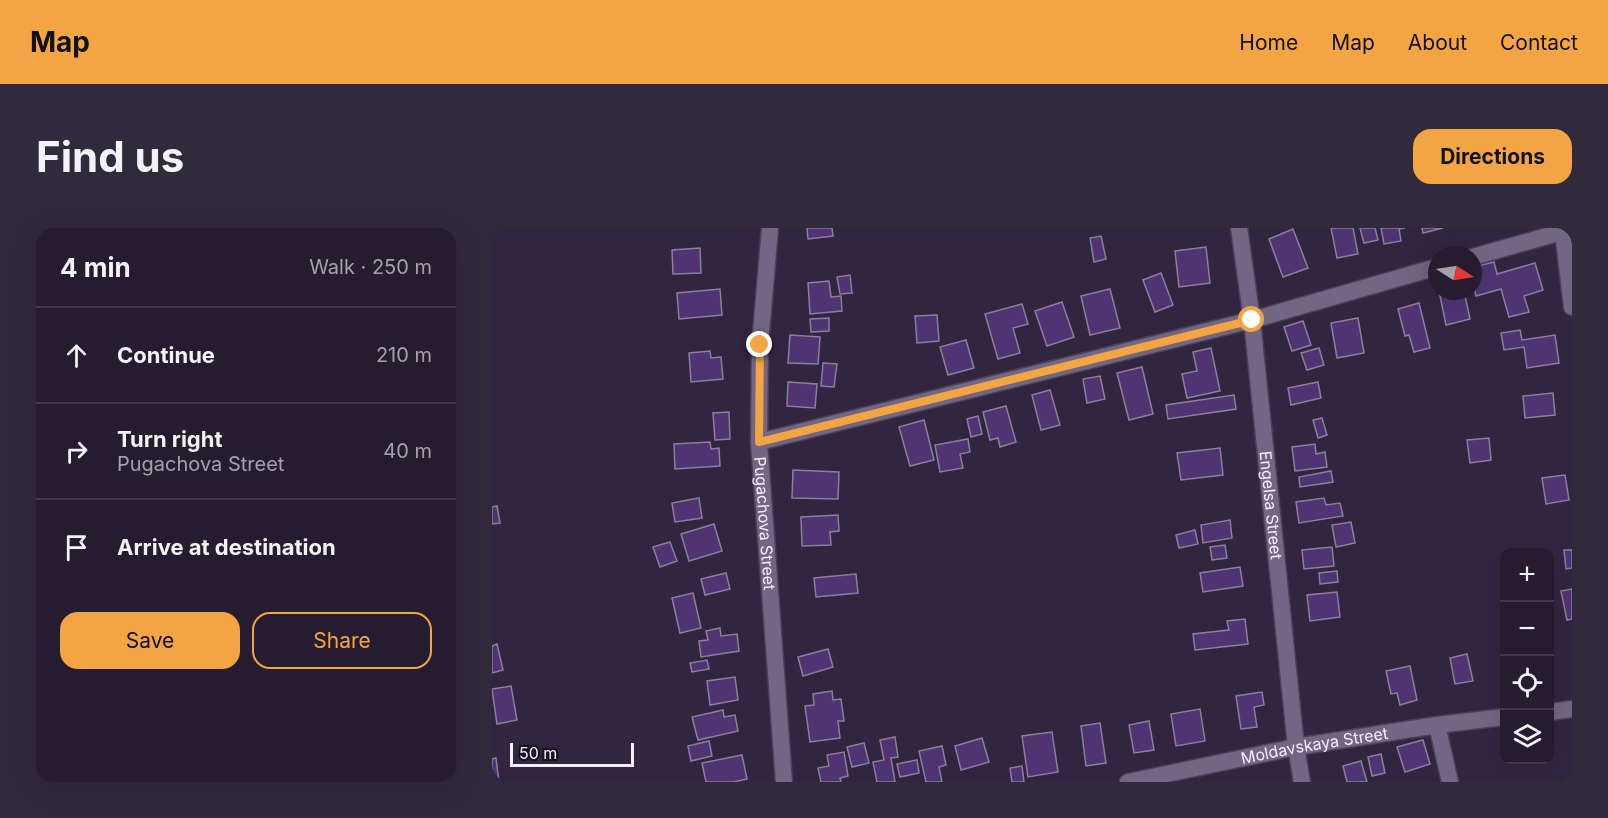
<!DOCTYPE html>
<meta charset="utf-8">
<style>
body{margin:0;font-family:Inter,sans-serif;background:#31293c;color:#f1f3f6}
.controls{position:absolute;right:18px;bottom:18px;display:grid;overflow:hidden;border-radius:12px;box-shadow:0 6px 24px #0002}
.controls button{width:54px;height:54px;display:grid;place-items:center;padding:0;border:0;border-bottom:2px solid #423a4c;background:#251c30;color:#f1f3f6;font:30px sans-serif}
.compass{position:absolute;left:936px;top:18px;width:54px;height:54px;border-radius:50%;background:#251c30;box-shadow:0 6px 24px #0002;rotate:102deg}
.scale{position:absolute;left:18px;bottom:15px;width:124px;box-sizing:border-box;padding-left:6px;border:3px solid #f4effc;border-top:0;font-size:16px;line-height:21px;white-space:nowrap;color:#f4effc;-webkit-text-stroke:4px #17121e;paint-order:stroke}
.stop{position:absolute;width:18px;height:18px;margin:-14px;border:4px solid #f3a443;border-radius:50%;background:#fff}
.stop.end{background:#f3a443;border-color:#fff;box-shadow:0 2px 6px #0008}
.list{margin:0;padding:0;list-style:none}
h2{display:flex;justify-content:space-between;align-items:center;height:78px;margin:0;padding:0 24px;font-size:26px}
h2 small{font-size:20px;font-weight:400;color:#a3a1ab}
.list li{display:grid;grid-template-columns:39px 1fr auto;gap:18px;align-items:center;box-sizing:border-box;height:96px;padding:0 24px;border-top:2px solid #423a4c}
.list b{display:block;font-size:22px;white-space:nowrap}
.list p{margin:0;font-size:20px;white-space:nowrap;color:#a3a1ab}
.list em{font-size:20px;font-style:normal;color:#a3a1ab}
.actions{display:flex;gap:12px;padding:18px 24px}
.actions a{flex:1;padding:14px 0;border:2px solid #f3a443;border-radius:18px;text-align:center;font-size:21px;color:#f3a443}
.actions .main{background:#f3a443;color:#111}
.icon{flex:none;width:33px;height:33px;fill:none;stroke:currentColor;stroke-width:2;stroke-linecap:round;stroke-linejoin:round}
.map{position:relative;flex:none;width:1080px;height:554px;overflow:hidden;border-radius:18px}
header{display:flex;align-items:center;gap:36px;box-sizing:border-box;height:84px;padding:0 30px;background:#f3a443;color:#111}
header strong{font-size:28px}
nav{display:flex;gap:33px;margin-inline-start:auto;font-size:21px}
.intro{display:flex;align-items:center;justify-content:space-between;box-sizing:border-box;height:144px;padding:0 36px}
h1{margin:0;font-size:42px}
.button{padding:15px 27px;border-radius:18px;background:#f3a443;color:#111;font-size:21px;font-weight:700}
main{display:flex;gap:36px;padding:0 36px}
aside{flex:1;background:#251c30;border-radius:18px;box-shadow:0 6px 24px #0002}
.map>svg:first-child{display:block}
</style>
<header>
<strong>Map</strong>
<nav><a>Home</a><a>Map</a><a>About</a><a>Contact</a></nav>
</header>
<div class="intro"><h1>Find us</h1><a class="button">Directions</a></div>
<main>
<aside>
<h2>4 min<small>Walk · 250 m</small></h2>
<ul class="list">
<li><svg class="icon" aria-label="ahead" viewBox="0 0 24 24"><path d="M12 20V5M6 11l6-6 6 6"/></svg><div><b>Continue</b></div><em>210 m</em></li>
<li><svg class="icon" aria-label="right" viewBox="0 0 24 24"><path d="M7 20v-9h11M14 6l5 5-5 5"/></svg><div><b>Turn right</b><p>Pugachova Street</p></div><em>40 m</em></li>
<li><svg class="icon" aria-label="arrive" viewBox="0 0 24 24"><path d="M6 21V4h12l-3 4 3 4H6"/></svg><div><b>Arrive at destination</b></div></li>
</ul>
<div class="actions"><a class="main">Save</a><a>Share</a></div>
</aside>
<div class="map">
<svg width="1080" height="554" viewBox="0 0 1080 554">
<rect width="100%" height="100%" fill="#312640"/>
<g fill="#4f3372" stroke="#8b7f9e" stroke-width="1.5">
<path d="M315,0H340L341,8L316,11Z"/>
<path d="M839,0H861L866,26L845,30Z"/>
<path d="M868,0H883L886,12L872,15Z"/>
<path d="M889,0H913L907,1L909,13L892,16Z"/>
<path d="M930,0H951L931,5Z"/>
<path d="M801,1L816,40L791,49L777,11Z"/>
<path d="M609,8L614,31L602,34L598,10Z"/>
<path d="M714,19L718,55L687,59L683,23Z"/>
<path d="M208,20L209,45L181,46L180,22Z"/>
<path d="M1002,34L1005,46L1043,35L1051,62L1032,68L1037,84L1017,89L1009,61L984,68L981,56V39Z"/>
<path d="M669,45L681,77L663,84L651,52Z"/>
<path d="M358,47L360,65L348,66L345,49Z"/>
<path d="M337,53L339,69L349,68L350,83L318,86L316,55Z"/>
<path d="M228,61L230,87L187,91L185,65Z"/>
<path d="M618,61L628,100L598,107L589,68Z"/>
<path d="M947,63H972L978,91L954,97Z"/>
<path d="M570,74L582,109L555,118L543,83Z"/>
<path d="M927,75L938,120L922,124L917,107L913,108L906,81Z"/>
<path d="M530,76L536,96L521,100L528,125L506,131L493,86Z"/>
<path d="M445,87L447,113L425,115L423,88Z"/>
<path d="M337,90V103L319,104L318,91Z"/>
<path d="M866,90L872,125L845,130L839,95Z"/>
<path d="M811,93L819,117L800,123L792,99Z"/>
<path d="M1028,102L1030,112L1063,107L1067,135L1035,140L1032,119L1012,122L1009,105Z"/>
<path d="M298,107L328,109L326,136L296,135Z"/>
<path d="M474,112L482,140L456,147L448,119Z"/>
<path d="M719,120L728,163L695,170L690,146L705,143L701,124Z"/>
<path d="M827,120L832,137L815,142L809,125Z"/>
<path d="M218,123L219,130L229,129L231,151L199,154L197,125Z"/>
<path d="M331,135L345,136L342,159L329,158Z"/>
<path d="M650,139L661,186L637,192L625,145Z"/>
<path d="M608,148L613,171L595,175L591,151Z"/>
<path d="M296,154L325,156L323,180L295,178Z"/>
<path d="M826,154L829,170L799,177L796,160Z"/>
<path d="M558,162L568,197L549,202L540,167Z"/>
<path d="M1061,165L1063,187L1033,190L1031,168Z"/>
<path d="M742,167L744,181L676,191L674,177Z"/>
<path d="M514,178L524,214L508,219L506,210L498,212L491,184Z"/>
<path d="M237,184L238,211L223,212L221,185Z"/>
<path d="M486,188L490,206L479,209L475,191Z"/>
<path d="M830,190L835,207L826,210L821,192Z"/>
<path d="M432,192L442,232L418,238L407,199Z"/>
<path d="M997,210L999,232L978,235L975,212Z"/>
<path d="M476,211L478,224L468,226L471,240L448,244L443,217Z"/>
<path d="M218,214L219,221L227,220L228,238L183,241L182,216Z"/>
<path d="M823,216L824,226L833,224L835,239L803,243L800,219Z"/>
<path d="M728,220L731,247L689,252L685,225Z"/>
<path d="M301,242L347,244L346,271L300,270Z"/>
<path d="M839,243L841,254L808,259L807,249Z"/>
<path d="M1073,247L1077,272L1054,276L1050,250Z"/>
<path d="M207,270L210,290L183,294L180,275Z"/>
<path d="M832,270L834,277L848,275L851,288L807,295L804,274Z"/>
<path d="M5,278L8,295L0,296V279Z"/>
<path d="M346,287L347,303L338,304L339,317L310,318L309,289Z"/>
<path d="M738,292L740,310L711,315L709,297Z"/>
<path d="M859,294L863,315L844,319L840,297Z"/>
<path d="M222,296L230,323L197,333L189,306Z"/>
<path d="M703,302L706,316L687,320L684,307Z"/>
<path d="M178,314L185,333L168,339L161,319Z"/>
<path d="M733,317L735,330L720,332L718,319Z"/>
<path d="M840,319L842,338L812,341L810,322Z"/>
<path d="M1072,322H1080V340L1074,341Z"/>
<path d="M748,339L751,358L711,364L708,345Z"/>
<path d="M845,343L846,354L828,356L827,345Z"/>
<path d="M234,345L238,361L213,367L209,351Z"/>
<path d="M364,346L366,365L324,369L322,350Z"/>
<path d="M1080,361V391L1075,392L1069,363Z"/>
<path d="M845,364L848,389L818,393L815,367Z"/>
<path d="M201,365L209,400L188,405L180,370Z"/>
<path d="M753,391L756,416L703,422L701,406L737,402L735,393Z"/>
<path d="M228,400L229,408L245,406L247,423L209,429L207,413L216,412L214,403Z"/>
<path d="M5,416L11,442L0,445V418Z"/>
<path d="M336,421L341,439L311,448L306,429Z"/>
<path d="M975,426L981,453L963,456L958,430Z"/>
<path d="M215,432L217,441L200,444L198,435Z"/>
<path d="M918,438L925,472L908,477L905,465L899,466L894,443Z"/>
<path d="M243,449L246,472L218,477L215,453Z"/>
<path d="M19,458L25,492L5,496L0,461Z"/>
<path d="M340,463L341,472L349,471L352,493H346L348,510L318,514L313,478L322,477L321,466Z"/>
<path d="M770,464L772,477L762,479L765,499L749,501L744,468Z"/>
<path d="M708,481L713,513L684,518L679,486Z"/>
<path d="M231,482L232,489L243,487L246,503L206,512L200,489Z"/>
<path d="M657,493L662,522L642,525L637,497Z"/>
<path d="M608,495L614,535L594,538L589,498Z"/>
<path d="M560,504L566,544L536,549L530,508Z"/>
<path d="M403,509L406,529L399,530L403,554H385L381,534L392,532L388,512Z"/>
<path d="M490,510L497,534L469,542L463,518Z"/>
<path d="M931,512L938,536L913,544L905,519Z"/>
<path d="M217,513L220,528L199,533L196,518Z"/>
<path d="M372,515L377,535L360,539L355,519Z"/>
<path d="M450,518L454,537L447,539L450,554H434L427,523Z"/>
<path d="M352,524L356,548L348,550L349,554H329L326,540L337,538L335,527Z"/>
<path d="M889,526L893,545L880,548L876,529Z"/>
<path d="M250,527L255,551L242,554H214L210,535Z"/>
<path d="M4,530L7,554H0V531Z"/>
<path d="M425,532L427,545L408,549L405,536Z"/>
<path d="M869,533L875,554H855L851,538Z"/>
<path d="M530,538L532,554H520L518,540Z"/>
</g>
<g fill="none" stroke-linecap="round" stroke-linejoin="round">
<g stroke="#494055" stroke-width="19">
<g id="street">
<path id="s1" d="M278,0L268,117L267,214L292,554"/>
<path id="s2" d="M747,0L760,92L804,519L810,554"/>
<path d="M1071,4L1080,79"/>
<path d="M981,29L1080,1"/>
<path d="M267,214L760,92L945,39"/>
<path d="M1058,484L1080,481"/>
<path d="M945,497L958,554"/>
<path id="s3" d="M636,554L804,519L945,497L1012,489"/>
</g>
</g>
<use href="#street" stroke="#726684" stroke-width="16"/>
</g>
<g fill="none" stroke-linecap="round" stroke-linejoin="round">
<path stroke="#f3a443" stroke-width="8" d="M268,117L267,214L760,92"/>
</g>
<g text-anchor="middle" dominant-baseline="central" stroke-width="4.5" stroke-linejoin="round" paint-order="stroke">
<g font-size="16" fill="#f4effc" stroke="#17121e">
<text stroke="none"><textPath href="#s2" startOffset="279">Engelsa Street</textPath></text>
<text stroke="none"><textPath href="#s1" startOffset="296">Pugachova Street</textPath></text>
<text stroke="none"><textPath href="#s3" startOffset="190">Moldavskaya Street</textPath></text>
</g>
</g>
</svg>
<div class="controls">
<button>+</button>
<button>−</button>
<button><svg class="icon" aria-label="locate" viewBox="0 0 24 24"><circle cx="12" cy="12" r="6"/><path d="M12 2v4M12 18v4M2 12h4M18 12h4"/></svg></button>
<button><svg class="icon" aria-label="layers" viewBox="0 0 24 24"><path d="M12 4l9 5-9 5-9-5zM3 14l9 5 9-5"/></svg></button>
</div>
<svg class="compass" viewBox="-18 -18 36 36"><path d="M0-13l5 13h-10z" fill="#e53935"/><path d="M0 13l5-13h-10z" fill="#a3a1ab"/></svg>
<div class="scale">50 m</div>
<div class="stop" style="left:760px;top:92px"></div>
<div class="stop end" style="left:268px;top:117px"></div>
</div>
</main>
